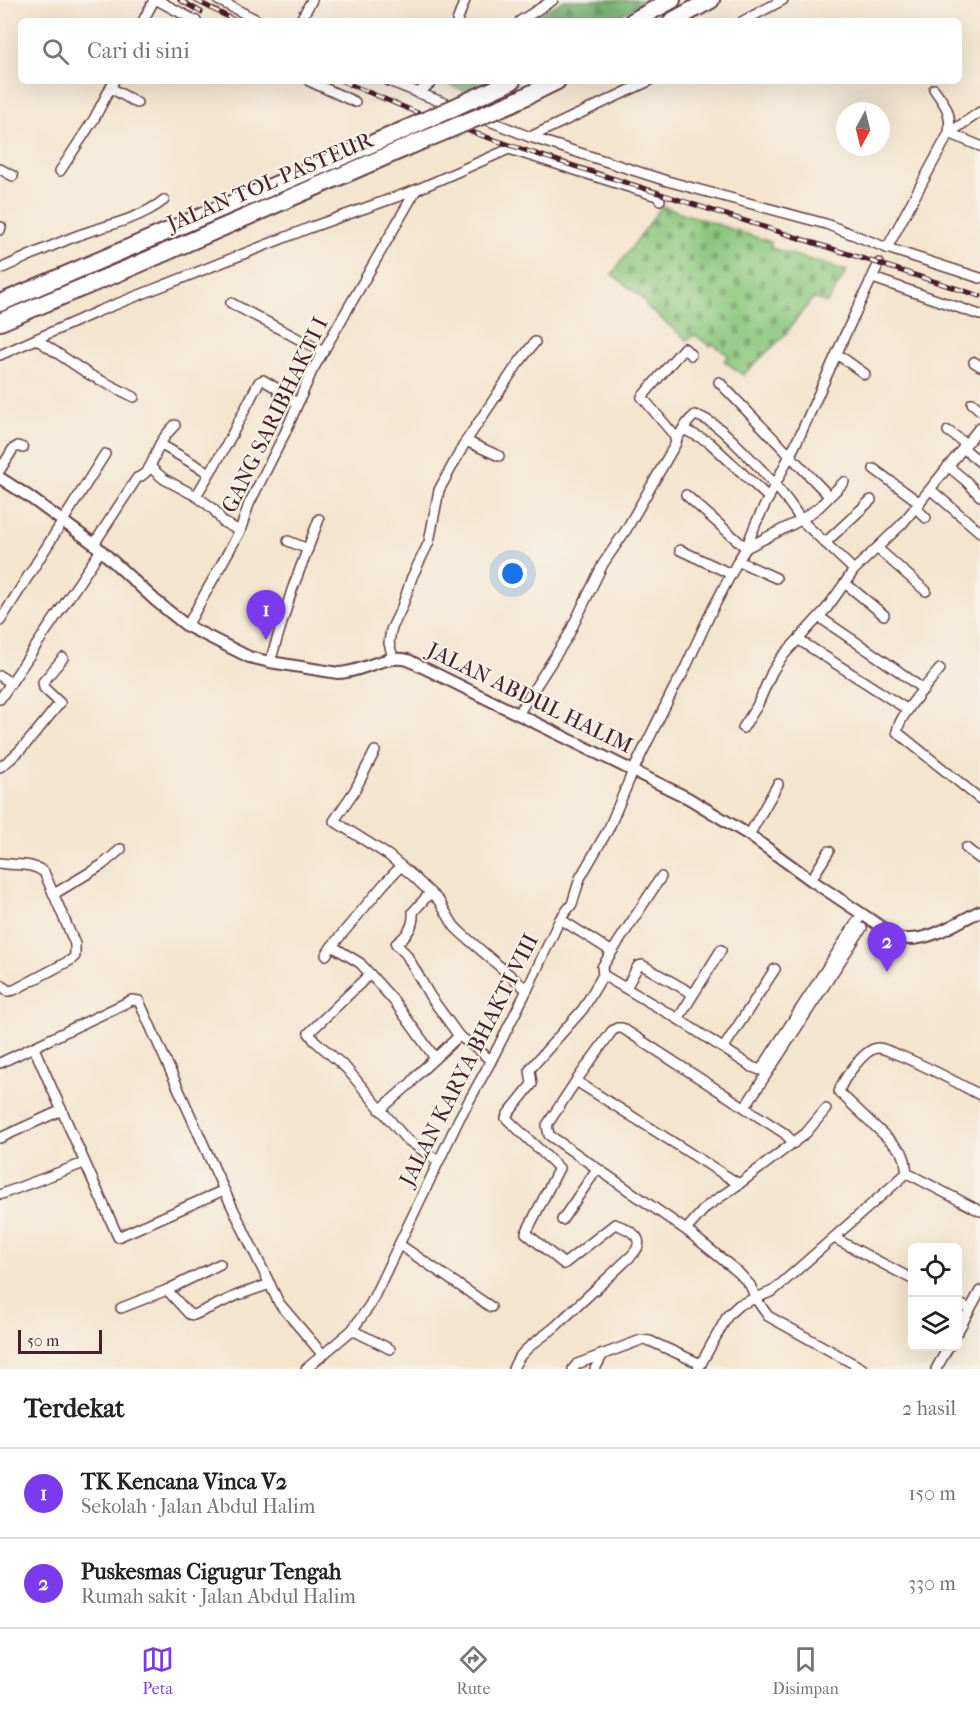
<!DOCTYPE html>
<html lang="id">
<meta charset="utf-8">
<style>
body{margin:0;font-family:"IM FELL French Canon",serif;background:#f2f2f2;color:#222}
.controls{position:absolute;right:18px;bottom:18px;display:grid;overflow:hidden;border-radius:9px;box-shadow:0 6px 24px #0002}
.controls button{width:54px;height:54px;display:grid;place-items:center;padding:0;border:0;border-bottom:2px solid #e0e0e0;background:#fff;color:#222;font:30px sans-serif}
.compass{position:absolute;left:836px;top:102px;width:54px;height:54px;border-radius:50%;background:#fff;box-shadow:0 6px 24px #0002;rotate:187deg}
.scale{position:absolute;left:18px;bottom:15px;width:84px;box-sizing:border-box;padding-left:6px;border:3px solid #4a1f2b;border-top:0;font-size:16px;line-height:21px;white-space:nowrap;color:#4a1f2b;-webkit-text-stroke:4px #f7f3e8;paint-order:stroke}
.you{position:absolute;left:513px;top:574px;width:21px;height:21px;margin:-15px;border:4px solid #fff;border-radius:50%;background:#1a73e8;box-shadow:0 0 0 9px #1a73e833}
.badge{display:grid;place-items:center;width:39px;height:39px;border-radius:50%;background:#7c3aed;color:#fff;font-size:20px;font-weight:700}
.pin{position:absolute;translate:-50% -50px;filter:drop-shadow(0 2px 3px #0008)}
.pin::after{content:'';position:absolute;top:32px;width:21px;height:18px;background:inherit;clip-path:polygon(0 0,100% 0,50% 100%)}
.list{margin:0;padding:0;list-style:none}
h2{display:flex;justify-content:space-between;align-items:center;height:78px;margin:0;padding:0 24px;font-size:26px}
h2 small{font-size:20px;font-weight:400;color:#767676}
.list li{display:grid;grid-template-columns:39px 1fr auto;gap:18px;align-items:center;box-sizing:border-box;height:90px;padding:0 24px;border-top:2px solid #e0e0e0}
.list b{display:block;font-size:22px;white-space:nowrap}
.list p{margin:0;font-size:20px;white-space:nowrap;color:#767676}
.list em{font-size:20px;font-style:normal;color:#767676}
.icon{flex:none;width:33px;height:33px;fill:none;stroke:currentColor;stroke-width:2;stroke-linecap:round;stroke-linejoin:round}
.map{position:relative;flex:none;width:980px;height:1369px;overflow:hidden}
.search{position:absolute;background:#fff;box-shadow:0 6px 24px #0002;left:18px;right:18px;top:18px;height:66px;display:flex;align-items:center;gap:15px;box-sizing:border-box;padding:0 21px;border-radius:9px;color:#767676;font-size:22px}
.sheet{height:258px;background:#fff}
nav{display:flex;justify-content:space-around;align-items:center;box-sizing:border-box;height:84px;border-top:2px solid #e0e0e0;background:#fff;font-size:16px;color:#767676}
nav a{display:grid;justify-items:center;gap:3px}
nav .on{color:#7c3aed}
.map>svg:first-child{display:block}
</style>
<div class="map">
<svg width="980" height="1369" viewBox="0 0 980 1369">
<defs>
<pattern id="forest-firs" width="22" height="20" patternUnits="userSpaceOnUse" patternTransform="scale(1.5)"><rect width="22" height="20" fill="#6eab6c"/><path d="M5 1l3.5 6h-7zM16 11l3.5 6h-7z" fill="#5c8b59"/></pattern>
<pattern id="cemetery-stones" width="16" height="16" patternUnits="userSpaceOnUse" patternTransform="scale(1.5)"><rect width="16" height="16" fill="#89c67c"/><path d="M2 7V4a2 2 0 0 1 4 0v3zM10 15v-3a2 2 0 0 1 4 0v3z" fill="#72a066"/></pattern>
</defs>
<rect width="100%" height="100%" fill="#f7f3e8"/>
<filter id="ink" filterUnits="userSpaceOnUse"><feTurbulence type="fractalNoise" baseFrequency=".0167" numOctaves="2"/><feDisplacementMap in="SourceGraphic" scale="12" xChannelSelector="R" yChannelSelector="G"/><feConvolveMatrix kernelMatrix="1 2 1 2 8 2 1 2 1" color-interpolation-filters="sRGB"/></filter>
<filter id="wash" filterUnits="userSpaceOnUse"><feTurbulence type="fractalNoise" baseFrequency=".008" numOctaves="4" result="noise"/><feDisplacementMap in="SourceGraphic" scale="24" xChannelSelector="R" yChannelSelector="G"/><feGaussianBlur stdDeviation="1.35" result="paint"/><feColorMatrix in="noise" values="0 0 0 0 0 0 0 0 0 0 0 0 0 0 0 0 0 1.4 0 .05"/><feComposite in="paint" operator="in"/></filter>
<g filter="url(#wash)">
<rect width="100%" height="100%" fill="#f3e5ce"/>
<g fill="url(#forest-firs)" stroke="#5c654c" stroke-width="1.5">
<path d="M564,0H649L609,21H527Z"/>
<path d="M440,81H489L466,92Z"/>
</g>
<path fill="url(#cemetery-stones)" stroke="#6a7254" stroke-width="1.5" d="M662,206L771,242V248L847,271L827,303L813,298L783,337L743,375L724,361L729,356L713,344L710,346L695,335L687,340L647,307L643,299L612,274Z"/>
</g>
<g filter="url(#ink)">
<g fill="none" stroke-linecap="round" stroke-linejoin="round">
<g stroke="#633d43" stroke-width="12">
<g id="minor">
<path d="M157,0L196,21"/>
<path d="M218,0L259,21"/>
<path d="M143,21L154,0"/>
<path d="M300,21L312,0"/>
<path d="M457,21L465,0"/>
<path d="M520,21L553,0"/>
<path d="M743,21L783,0"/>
<path d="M309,81L355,102"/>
<path d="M389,81L530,137L667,181L826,224L887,248L980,278"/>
<path d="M111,88L137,103"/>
<path d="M934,89C945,104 952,113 949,133L980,146"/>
<path d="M418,93L433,81"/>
<path d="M530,137L649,81"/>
<path d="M0,169L13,176"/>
<path d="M60,171L94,119L114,81"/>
<path d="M0,230L1,227"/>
<path d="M887,248L949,133L980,112"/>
<path d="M0,269C27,257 54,244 82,234C111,224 140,219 164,200"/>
<path d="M873,278L980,315"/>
<path d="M231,303L323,352"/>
<path d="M36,339L90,375L134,397"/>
<path d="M837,354L865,374"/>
<path d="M0,355L99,311L309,228L416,190L509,149L657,196L660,200"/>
<path d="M974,362L980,366"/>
<path d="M719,382L829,496"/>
<path d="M972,403L980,410"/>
<path d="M683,429L709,442L769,498"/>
<path d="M948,431L966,444"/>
<path d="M466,441L499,456"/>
<path d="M676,441C681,432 686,422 695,415C715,421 729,437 744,452C765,473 785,494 801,520L819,507L844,482"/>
<path d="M160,444L209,473"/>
<path d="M963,448L980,462"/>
<path d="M948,466L966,481L980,496"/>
<path d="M150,467L164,479L196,496L207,504L215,511L223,522L240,531"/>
<path d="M874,469L920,503"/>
<path d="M0,470L13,449L18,446L23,448"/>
<path d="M931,490L980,532"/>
<path d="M686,495L746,548"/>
<path d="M196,496L226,446L259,382L263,380L278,389V392L297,403"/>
<path d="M916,508L926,518"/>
<path d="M288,541L308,549"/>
<path d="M825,543L871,500"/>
<path d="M94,544L137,478C151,473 153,458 159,446C163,438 169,431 175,425"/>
<path d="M746,548L801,520L854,570"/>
<path d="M877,548L926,591"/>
<path d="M680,550L731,574"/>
<path d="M738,561L776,578"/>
<path d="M845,583L884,615"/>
<path d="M819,617L897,670L924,690"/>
<path d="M0,621L105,454"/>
<path d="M187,626L240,531L249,504L285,433L312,371L416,190"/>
<path d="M799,640L908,710"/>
<path d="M393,658L389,643L391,630L402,607L412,577L429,542L439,490L466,441L517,365L535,342"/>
<path d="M270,662L292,590L319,519"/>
<path d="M940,669C929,682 898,717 897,732L980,799"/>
<path d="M0,676L11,683"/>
<path d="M0,699L101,550"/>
<path d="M518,714L568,636L603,564L626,530L676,443L674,435L642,397L684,348L691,355"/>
<path d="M743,728L757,706L772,672L781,658L827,608L854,570L902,524L980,427"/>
<path d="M375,751L355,790L334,821L388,855L413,876L439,901L454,926L461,933L527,990"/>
<path d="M0,767C24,751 41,725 60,703L44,688L43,682L63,658"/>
<path d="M749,835L778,784"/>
<path d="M966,848L980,859"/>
<path d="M0,863C15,866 31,862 44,872L75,944V956L71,960L14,990L8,991L0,984"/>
<path d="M811,880L829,851"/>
<path d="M430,893L413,912C414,927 407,935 396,944L406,954L430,996L459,1036L478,1049L491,1061"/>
<path d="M54,894L102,865L121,849"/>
<path d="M560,919L611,951"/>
<path d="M332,946L360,963L370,974L394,1001L435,1058"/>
<path d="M326,955L332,946L384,884L401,866"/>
<path d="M370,974L309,1033L314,1040L346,1068L405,1138L438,1161"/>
<path d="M603,975L678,1019L752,1067L760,1070L764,1065L862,914"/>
<path d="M626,988L638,966L642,965L693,994"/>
<path d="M678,1019L721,950"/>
<path d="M724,1047L775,969"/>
<path d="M34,1048L118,1237L224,1190"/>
<path d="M0,1063L132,1000L139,1001L224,1190L279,1303L323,1355"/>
<path d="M576,1081L739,1184"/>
<path d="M745,1107L862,928"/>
<path d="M380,1110L411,1083L419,1073L459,1036"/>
<path d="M0,1138L62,1110"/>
<path d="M794,1143L784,1133L622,1028H617L612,1031L576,1081L547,1125L549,1135L686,1230L738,1272L750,1285L756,1299L768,1316L863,1369"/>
<path d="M907,1173L980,1211"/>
<path d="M2,1194L84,1163"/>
<path d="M562,1220L597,1169"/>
<path d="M686,1230L706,1207L739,1184L806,1133L826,1109"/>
<path d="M834,1238L912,1279"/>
<path d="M400,1245L491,1307"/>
<path d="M167,1290L220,1264"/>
<path d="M958,1303L970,1309"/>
<path d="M121,1308L167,1290L189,1314L194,1315L238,1295L270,1284"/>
<path d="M352,1330L390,1349"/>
<path d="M958,1331L980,1291"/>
<path d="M306,1369L352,1330L370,1305L459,1119L491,1061L527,990L560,919L572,904L580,878L609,828L633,771L674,688L683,673L711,612L738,561L746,548L756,523L801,433L845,335L879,263"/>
<path d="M513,1369C521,1348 540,1340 556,1326C581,1302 607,1279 632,1255C648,1239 631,1230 615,1224L564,1264L526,1233L559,1168L506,1118L507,1115L532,1084L530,1070L531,1068L583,1009L603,975L602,967L661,877"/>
<path d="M573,1369L577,1364L641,1340L650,1341L701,1364"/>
<path d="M595,1369L603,1354"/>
<path d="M698,1369L728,1315L739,1305L773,1291L907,1173L905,1160L902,1152L839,1092C842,1080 865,1048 878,1048C884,1048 890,1052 896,1054C925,1065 952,1080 980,1095"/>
<path d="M936,1369L949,1346"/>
</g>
</g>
<g stroke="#633d43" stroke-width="14">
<path id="tertiary" d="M0,478L28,496L94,544L156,601L187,626L249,657L270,662L338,673C362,673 383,654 408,660L688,798L749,835L811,880L898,938C927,944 956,923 980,911"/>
</g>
<g stroke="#633d43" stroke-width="20">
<g id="motorway">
<path d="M633,21L672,0"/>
<path d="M672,21L711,0"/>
<path d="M499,87L512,81"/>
<path d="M512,103L557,81"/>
<path d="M0,303L404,130"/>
<path d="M0,322L134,266L412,145"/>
</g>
</g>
<use href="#minor" stroke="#fff" stroke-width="9"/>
<use href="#tertiary" stroke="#fff" stroke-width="10"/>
<use href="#motorway" stroke="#fff" stroke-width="16"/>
<g stroke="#4a1f2b" stroke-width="5">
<g id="rail">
<path d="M180,0L201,12"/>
<path d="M195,0L236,21"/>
<path d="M342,81L425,116L536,154L980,296"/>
</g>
</g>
<use href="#rail" stroke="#f7f3e8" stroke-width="3" stroke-dasharray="9" stroke-linecap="butt"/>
<g stroke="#633d43" stroke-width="20" stroke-linecap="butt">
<g id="motorway-bridge">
<path d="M404,130L499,87"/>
<path d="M412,145L512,103"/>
</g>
</g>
<use href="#motorway-bridge" stroke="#fff" stroke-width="16"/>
</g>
</g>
<g text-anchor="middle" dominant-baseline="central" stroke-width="4.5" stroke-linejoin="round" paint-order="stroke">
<g font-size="22" fill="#4a1f2b" stroke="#f7f3e8">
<text transform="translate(270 182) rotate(-23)">JALAN TOL PASTEUR</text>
<text transform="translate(275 415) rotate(-64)">GANG SARIBHAKTI I</text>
<text transform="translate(530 698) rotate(26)">JALAN ABDUL HALIM</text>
<text transform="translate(469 1060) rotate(-63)">JALAN KARYA BHAKTI VIII</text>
</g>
</g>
</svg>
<div class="controls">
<button><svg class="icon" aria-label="locate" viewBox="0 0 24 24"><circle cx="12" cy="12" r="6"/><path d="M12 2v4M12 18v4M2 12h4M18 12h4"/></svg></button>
<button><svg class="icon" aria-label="layers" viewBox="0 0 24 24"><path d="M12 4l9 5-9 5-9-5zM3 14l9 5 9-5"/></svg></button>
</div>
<svg class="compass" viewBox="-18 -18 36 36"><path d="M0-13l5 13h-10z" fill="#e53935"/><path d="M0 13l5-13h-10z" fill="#767676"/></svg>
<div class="scale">50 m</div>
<div class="you"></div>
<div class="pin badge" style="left:266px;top:640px">1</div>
<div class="pin badge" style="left:887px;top:972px">2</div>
<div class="search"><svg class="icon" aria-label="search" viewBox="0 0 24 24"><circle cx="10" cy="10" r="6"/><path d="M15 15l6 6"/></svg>Cari di sini</div>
</div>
<section class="sheet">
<h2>Terdekat<small>2 hasil</small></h2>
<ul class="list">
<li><span class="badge">1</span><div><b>TK Kencana Vinca V2</b><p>Sekolah · Jalan Abdul Halim</p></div><em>150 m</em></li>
<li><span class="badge">2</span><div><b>Puskesmas Cigugur Tengah</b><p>Rumah sakit · Jalan Abdul Halim</p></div><em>330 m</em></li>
</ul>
</section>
<nav>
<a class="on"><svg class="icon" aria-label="map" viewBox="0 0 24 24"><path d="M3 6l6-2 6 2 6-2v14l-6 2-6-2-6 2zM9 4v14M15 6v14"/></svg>Peta</a>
<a><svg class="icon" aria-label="directions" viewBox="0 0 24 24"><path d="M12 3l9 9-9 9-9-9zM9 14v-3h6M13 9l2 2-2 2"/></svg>Rute</a>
<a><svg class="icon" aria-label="saved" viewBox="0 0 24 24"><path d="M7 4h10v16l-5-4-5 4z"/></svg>Disimpan</a>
</nav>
